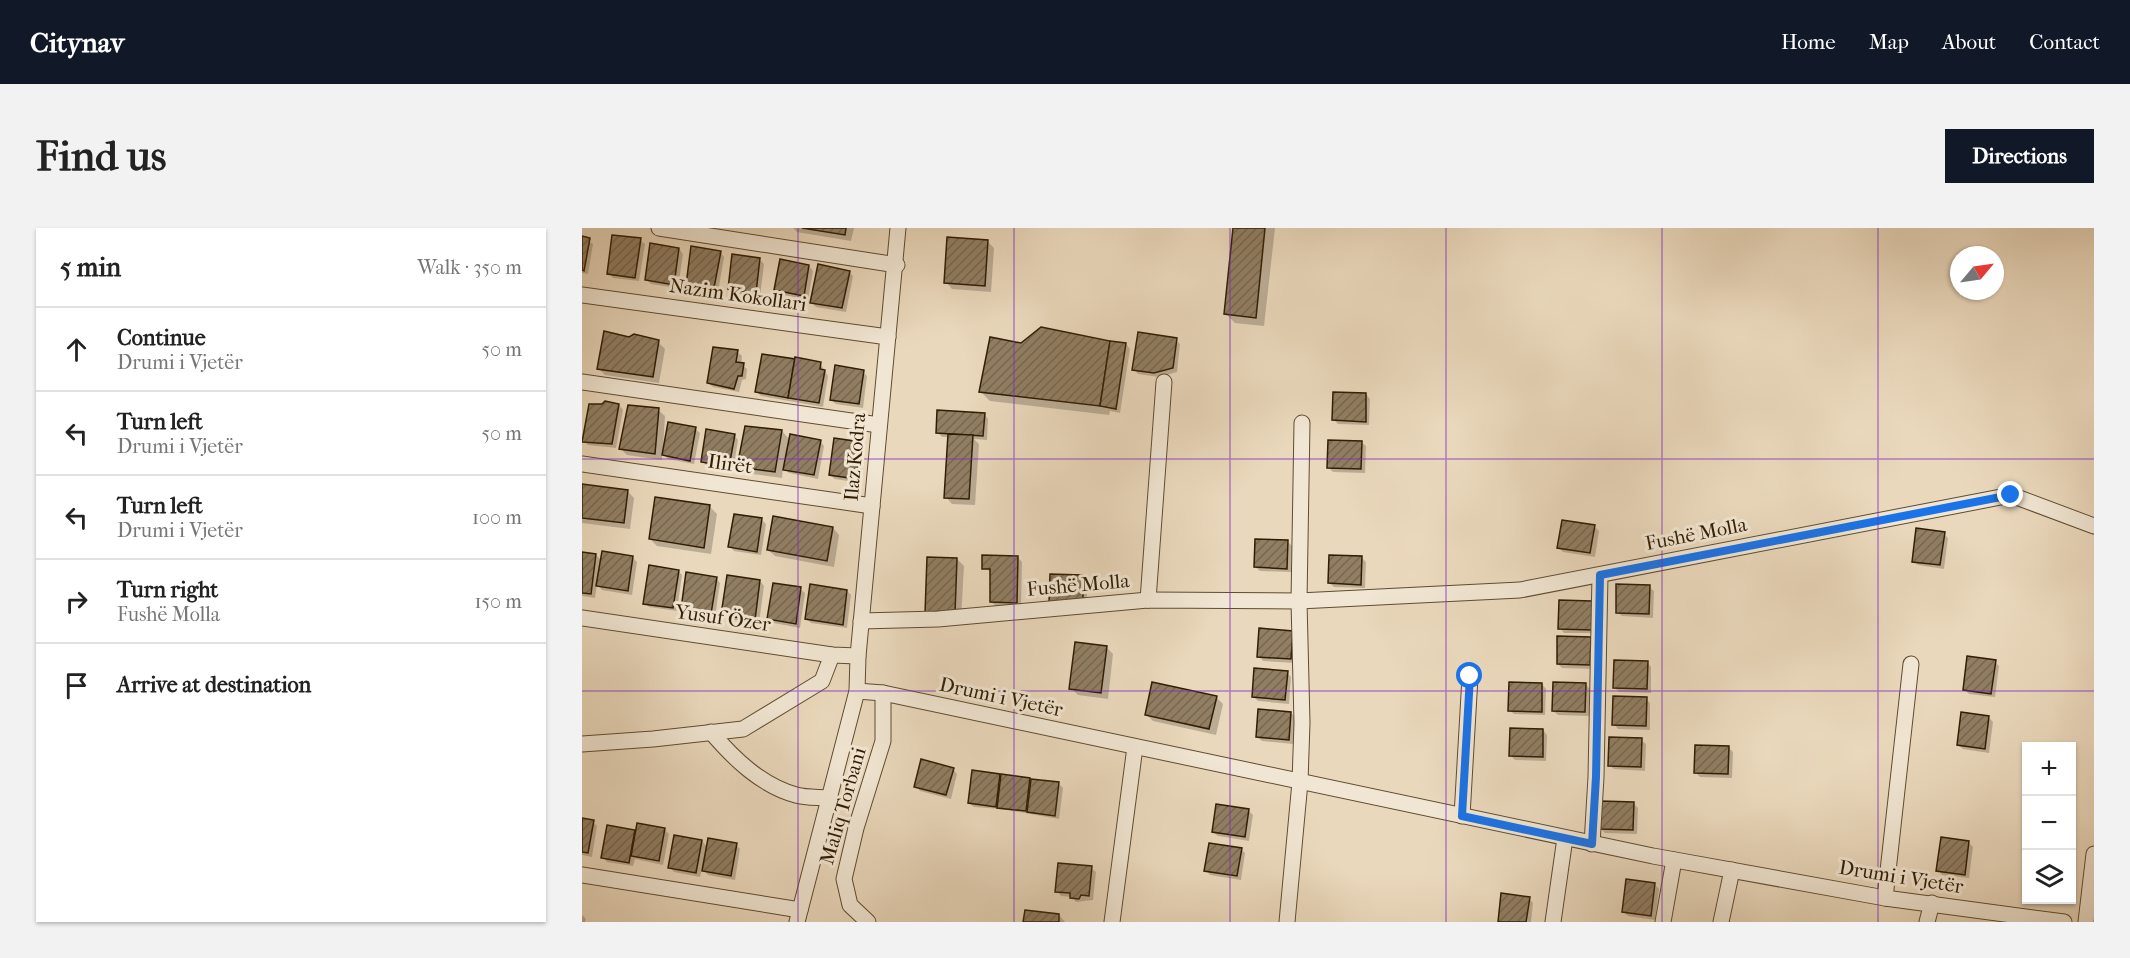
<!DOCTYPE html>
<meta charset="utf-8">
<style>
body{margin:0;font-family:"IM FELL French Canon",serif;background:#f2f2f2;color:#222}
.controls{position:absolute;right:18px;bottom:18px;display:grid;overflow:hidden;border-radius:0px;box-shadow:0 2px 4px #0004}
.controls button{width:54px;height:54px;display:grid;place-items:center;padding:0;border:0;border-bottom:2px solid #e0e0e0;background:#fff;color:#222;font:30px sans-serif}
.compass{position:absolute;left:1368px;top:18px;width:54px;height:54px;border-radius:50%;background:#fff;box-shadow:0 2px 4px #0004;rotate:61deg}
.stop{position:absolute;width:18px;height:18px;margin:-14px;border:4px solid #1a73e8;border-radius:50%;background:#fff}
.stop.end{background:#1a73e8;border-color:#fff;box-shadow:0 2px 6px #0008}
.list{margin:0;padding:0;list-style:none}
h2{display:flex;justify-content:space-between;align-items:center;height:78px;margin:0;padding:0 24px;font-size:26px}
h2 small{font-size:20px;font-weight:400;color:#767676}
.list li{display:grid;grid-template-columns:39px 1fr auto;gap:18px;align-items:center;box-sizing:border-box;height:84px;padding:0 24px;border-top:2px solid #e0e0e0}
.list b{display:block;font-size:22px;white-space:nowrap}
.list p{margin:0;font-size:20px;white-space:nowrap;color:#767676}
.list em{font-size:20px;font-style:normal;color:#767676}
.icon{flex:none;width:33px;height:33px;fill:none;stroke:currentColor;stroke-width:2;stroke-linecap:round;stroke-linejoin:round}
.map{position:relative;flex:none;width:1512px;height:694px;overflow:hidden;border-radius:0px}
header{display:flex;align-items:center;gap:36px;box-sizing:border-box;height:84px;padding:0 30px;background:#111827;color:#fff}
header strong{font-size:28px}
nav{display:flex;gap:33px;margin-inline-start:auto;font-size:21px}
.intro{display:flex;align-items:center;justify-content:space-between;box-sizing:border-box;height:144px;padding:0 36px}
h1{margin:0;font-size:42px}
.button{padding:15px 27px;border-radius:0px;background:#111827;color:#fff;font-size:21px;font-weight:700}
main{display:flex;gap:36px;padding:0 36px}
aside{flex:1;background:#fff;border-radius:0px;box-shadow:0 2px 4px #0004}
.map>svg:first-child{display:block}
</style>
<header>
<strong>Citynav</strong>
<nav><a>Home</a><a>Map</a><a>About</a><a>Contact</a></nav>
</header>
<div class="intro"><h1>Find us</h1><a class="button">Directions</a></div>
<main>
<aside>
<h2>5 min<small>Walk · 350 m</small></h2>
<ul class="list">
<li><svg class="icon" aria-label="ahead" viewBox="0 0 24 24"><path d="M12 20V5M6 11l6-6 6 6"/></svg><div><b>Continue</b><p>Drumi i Vjetër</p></div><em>50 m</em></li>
<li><svg class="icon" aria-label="left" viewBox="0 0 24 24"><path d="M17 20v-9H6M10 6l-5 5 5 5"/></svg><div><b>Turn left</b><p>Drumi i Vjetër</p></div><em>50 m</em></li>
<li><svg class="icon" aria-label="left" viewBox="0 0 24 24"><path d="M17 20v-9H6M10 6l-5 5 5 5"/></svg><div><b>Turn left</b><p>Drumi i Vjetër</p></div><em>100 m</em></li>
<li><svg class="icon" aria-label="right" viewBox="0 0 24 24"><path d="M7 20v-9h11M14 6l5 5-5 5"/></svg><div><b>Turn right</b><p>Fushë Molla</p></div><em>150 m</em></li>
<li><svg class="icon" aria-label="arrive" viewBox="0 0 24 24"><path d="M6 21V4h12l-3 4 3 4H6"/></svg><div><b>Arrive at destination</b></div></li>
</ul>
</aside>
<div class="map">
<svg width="1512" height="694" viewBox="0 0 1512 694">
<defs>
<pattern id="building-hatch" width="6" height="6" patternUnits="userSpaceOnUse" patternTransform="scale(1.5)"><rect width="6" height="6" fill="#917e63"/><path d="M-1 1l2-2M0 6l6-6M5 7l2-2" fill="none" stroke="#77674f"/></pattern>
</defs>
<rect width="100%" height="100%" fill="#ead8bc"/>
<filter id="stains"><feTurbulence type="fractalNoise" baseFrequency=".00333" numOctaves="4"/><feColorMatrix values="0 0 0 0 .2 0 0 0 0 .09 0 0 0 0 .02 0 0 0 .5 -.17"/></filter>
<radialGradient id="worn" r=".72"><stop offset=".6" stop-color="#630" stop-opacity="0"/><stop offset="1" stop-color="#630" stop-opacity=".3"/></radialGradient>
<g fill="#0003">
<path d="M211,0H272L269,13L215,4Z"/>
<path d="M653,0H693L682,98L653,95L644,86Z"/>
<path d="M0,10L11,16L6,46L0,45Z"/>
<path d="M58,12L63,16L57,53L31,50L27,45Z"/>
<path d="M405,13L412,20L409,64L370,61L364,54Z"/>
<path d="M97,21L101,26L96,60L69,56L65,52Z"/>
<path d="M138,24L142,29L136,64L110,61L106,56Z"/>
<path d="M178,32L182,36L178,69L152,65L148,61Z"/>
<path d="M227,38L231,43L226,72L198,66L194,62Z"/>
<path d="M267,44L271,48L264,84L234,79L230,75Z"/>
<path d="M47,110L76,114L83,121L77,155L23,147L16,140Z"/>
<path d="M594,112L598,116L595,144L577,149L556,146L552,141Z"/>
<path d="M544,116L548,121L538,185L528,183L527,187L408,173L399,164L439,117Z"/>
<path d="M155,124L160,128L159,136L165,141L164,151L160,152L157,164L131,159L126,155Z"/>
<path d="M238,135L246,148L241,179L179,168L175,164Z"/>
<path d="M281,144L285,148L281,180L254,176L249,172Z"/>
<path d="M784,166L788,171L787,197L756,196L752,192Z"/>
<path d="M37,177L41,182L34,220L6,217L2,213L21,178Z"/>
<path d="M76,182L83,188L81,219L113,201L118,205L112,236L86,231L80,225V232L45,227L38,220Z"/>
<path d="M402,186L406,191L405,212L392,211L397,216L393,277L370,276L364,269L367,209H360L356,205Z"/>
<path d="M200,203L208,212L238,213L242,218L236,251L207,245L201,239L200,250L163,245L157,238Z"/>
<path d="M152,207L156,212L151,243L125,238L120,233Z"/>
<path d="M779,214L784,218L783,245L751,244L747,240Z"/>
<path d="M278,216L283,220L278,255L253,251L248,247Z"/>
<path d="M0,258L45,263L52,270L48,301L0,295Z"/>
<path d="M74,271L128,279L135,286L129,326L75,318L68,311Z"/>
<path d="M180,292L184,296L179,327L152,323L148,318Z"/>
<path d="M1012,298L1017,303L1013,329L981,324L977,320Z"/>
<path d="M251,300L257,307L252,339L193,328L186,322Z"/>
<path d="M1362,306L1366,310L1362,341L1336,337L1331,333Z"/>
<path d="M705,313L710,318L709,344L678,343L673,339Z"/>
<path d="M0,326L14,327L20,333L51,330L55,334L50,367L20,362L15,356L13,370L0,368Z"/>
<path d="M435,329L440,334L439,379L414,378L409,374L410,344L401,340Z"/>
<path d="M779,329L784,334L783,360L752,359L747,355Z"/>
<path d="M375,331L382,338L379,392L351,391Z"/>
<path d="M96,343L100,347L95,383L67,379L63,375Z"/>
<path d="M501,349L505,353V380L473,379Z"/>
<path d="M134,350L138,355L133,389L105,385L100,380Z"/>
<path d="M178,353L182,358L177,395L145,391L141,386Z"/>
<path d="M1067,359L1072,363L1071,390L1040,388L1035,384Z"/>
<path d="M218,361L223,365L218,400L192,395L187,391Z"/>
<path d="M265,363L269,367L265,400L229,395L225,391Z"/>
<path d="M978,374L1013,405H982L978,400Z"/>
<path d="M710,404L713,435L681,433L677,428Z"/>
<path d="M1008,410L1013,415L1012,441L980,440L976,436Z"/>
<path d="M524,419L531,426L526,471L496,467L489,460Z"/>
<path d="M1065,434L1069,439V465L1037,464L1033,460Z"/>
<path d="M1413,434L1417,438L1413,469L1387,466L1382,461Z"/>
<path d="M705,445L709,449L707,476L676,473L671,468Z"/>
<path d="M960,456L964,461L963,487L932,486L927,482Z"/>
<path d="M1004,457L1008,461L1007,488L976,487L971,483Z"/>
<path d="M634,469L641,476L634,507L571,493L564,486Z"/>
<path d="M1064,471L1068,475V502L1036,501L1032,496Z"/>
<path d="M709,485L713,489L711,516L680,513L675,509Z"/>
<path d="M1407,490L1411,494L1407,525L1381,521L1376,517Z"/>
<path d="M961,502L965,507L964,533L933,532L929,528Z"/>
<path d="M1059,512L1064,516L1063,543L1032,541L1027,537Z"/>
<path d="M1146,519L1151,524L1150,550L1118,549L1114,545Z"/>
<path d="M371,541L375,546L369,571L338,563L334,558Z"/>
<path d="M391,544L477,556L481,560L477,591L419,581L392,579L387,575Z"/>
<path d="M1051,575L1056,580L1055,606L1023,605L1019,601Z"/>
<path d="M666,582L671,587L667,613L636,608L631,604Z"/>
<path d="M0,592L11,594L15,598L10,629L0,627Z"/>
<path d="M26,599L55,604L82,601L87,606L81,637L53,631L51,638L25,634L21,629Z"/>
<path d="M120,613L126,620L154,617L158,621L153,652L126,647L120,640L118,649L92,644L88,639Z"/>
<path d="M1387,615L1391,619L1387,650L1360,647L1356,642Z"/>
<path d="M659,621L663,625L659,652L628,647L624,642Z"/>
<path d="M509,640L514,644L511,672L494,674L490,669L479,668L475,663Z"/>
<path d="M1072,656L1077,661L1073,692L1046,688L1042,684Z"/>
<path d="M947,670L951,675L949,694H917Z"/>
<path d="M0,687L4,691L3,694H0Z"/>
<path d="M477,687L483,694H443Z"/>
</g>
<g fill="url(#building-hatch)" stroke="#311d03" stroke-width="1.5">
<path d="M220,0H264L263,7Z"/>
<path d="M651,0H683L674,90L642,86Z"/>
<path d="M30,7L59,10L53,50L25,46Z"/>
<path d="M0,8L8,10L2,43L0,42Z"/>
<path d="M365,9L406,12L403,58L362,55Z"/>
<path d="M68,15L97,20L92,57L63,52Z"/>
<path d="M109,18L139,23L132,60L104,57Z"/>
<path d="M150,26L178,30L174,65L146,61Z"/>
<path d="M198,31L227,37L222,68L192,62Z"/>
<path d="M236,36L268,43L260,80L228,75Z"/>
<path d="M459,99L528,113L518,178L397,164L408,109L439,115Z"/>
<path d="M22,103L47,109L52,106L77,112L71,149L15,141Z"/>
<path d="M556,104L595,110L591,140L572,145L550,142Z"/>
<path d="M528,113L544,115L534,181L518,178Z"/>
<path d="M131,119L156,122L154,134L162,135L160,148H156L152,161L125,155Z"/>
<path d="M180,126L213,131L206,170L173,164Z"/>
<path d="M213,129L239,134L238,141L243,142L237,175L206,170Z"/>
<path d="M253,137L282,142L277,176L248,172Z"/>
<path d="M751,164L784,165V194L750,192Z"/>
<path d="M23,173L37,176L30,216L0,214L7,176H20Z"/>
<path d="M46,177L77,180L73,226L37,221Z"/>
<path d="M355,182L403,185L401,208L354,205Z"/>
<path d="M86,194L114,199L108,233L80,227Z"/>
<path d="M163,198L200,202L193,244L155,239Z"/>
<path d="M124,201L153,206L147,239L119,234Z"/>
<path d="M208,206L239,212L232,247L201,242Z"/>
<path d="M366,206L391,207L387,271L362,270Z"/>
<path d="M252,210L279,214L274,251L247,247Z"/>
<path d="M746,212L780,213L779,241L745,240Z"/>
<path d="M0,256L46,262L42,295L0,290Z"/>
<path d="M73,269L128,277L122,320L67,311Z"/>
<path d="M152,286L180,290L175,324L146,319Z"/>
<path d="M191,288L251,299L245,333L185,322Z"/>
<path d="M980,292L1013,297L1008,325L975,320Z"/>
<path d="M1334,300L1363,304L1358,337L1330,334Z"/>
<path d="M673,311L706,312L705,341L672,339Z"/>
<path d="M20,323L51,328L46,363L14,358Z"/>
<path d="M0,324L14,326L9,366L0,365Z"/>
<path d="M400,327L436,328L435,375L408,374V341H400Z"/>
<path d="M747,327L780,328L779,357L746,355Z"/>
<path d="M345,329L375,330L373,386L343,385Z"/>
<path d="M67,337L97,342L91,380L61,376Z"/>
<path d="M104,344L135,349L129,386L99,381Z"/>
<path d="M468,346L501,347V376L467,375Z"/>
<path d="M145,347L178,352L173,392L139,387Z"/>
<path d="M191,355L219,359L214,396L185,391Z"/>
<path d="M228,356L265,362L261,397L223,391Z"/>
<path d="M1034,356L1068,357L1067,386L1034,385Z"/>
<path d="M977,372L1010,373V402L976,401Z"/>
<path d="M677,400L711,403L709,431L675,429Z"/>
<path d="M975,408L1009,409L1008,437L975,436Z"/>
<path d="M493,414L525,418L519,465L487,461Z"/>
<path d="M1385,428L1414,432L1409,466L1381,462Z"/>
<path d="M1032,432L1066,433L1065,461L1031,460Z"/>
<path d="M672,440L706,443L703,472L670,469Z"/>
<path d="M570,454L635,468L627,501L563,487Z"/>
<path d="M927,454L960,455V484L926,483Z"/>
<path d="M971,454L1004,455L1003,484L970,483Z"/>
<path d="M1031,468L1065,469L1064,498L1030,497Z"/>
<path d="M676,481L709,484L707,512L674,509Z"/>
<path d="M1379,484L1407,488L1403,521L1375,517Z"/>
<path d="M928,500L961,501V529L927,528Z"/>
<path d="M1027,509L1060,510L1059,539L1026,538Z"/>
<path d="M1113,517L1147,518L1146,546L1112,545Z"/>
<path d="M339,531L372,540L364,567L332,559Z"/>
<path d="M390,542L418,546L414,579L386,575Z"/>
<path d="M419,546L448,550L444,583L415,580Z"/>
<path d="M449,551L477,554L473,588L445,584Z"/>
<path d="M1018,573L1052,574L1051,602L1018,601Z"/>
<path d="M634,576L667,581L663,609L630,604Z"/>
<path d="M0,590L12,592L6,625L0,624Z"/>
<path d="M55,595L83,600L77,633L49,628Z"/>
<path d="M25,597L53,602L47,635L19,630Z"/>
<path d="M92,607L120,612L114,645L86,640Z"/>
<path d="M1359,609L1387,613L1383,647L1354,643Z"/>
<path d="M126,610L155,615L149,648L120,643Z"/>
<path d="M627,615L660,620L655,648L622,643Z"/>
<path d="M476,635L510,638L507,668L499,667L497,671L488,670V665L473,664Z"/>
<path d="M1044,651L1073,655L1069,688L1040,684Z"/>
<path d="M919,665L948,669L944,694H916Z"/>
<path d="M443,682L477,686V694H441Z"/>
</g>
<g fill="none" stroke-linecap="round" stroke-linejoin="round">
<g stroke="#5f4c31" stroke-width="17">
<g id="minor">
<path d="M77,0L315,37"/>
<path d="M0,67L306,109"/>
<path d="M0,154L297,197"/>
<path d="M720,195L717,373L938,362L1429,267L1512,298"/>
<path d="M0,236L290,278"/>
<path d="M566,372L582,154"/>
<path d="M0,390L250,427L276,428"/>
<path d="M279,393L356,391L566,372L717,373L720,495L718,554L705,694"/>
<path d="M275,463L301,465L1071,628L1303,670L1482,694"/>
<path d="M129,504C152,531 180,558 214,567C224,570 237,569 247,570"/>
<path d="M0,516L71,511L161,501L240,453L250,427"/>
<path d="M880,588L888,449"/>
<path d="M1010,616L1014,549L1018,347"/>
<path d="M0,647L218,682"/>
<path d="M1303,670L1329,436"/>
<path d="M215,694L275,463L276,428L316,0"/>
<path d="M286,694L268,677L262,651L274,600L301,513V465"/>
<path d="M530,694L553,519"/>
<path d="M971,694L983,610"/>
<path d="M1081,694L1092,632"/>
<path d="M1139,694L1150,642"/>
<path d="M1345,694L1350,675"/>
<path d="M1504,694L1512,626"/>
</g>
</g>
<use href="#minor" stroke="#f1e6d3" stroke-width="15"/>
</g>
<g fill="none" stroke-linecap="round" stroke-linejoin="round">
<path stroke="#1a73e8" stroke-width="8" d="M888,448L880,588L1010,616L1014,549L1018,347L1429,267"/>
</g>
<path fill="none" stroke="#7b2cbf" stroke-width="1.5" stroke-opacity="0.55" d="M216,0V694M432,0V694M648,0V694M864,0V694M1080,0V694M1296,0V694M0,231H1512M0,463H1512"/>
<g text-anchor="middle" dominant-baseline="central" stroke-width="6" stroke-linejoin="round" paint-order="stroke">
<g font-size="20" fill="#311d03" stroke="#f1e6d3">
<text transform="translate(156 67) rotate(8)">Nazim Kokollari</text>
<text transform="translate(273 229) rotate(-85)">Ilaz Kodra</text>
<text transform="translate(148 236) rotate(8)">Ilirët</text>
<text transform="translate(1114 306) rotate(-11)">Fushë Molla</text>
<text transform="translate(496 357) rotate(-5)">Fushë Molla</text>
<text transform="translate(141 390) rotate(8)">Yusuf Özer</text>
<text transform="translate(419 469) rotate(12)">Drumi i Vjetër</text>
<text transform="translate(261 578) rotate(-74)">Maliq Torbani</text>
<text transform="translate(1319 649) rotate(9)">Drumi i Vjetër</text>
</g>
</g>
<rect width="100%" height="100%" filter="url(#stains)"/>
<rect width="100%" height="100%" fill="url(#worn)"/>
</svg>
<div class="controls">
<button>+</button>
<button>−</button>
<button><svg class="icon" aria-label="layers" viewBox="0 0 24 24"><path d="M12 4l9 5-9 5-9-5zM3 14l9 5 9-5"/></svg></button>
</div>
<svg class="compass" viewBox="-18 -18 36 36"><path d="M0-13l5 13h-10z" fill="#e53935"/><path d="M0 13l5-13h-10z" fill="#767676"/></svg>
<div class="stop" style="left:888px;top:448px"></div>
<div class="stop end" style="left:1429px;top:267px"></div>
</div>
</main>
